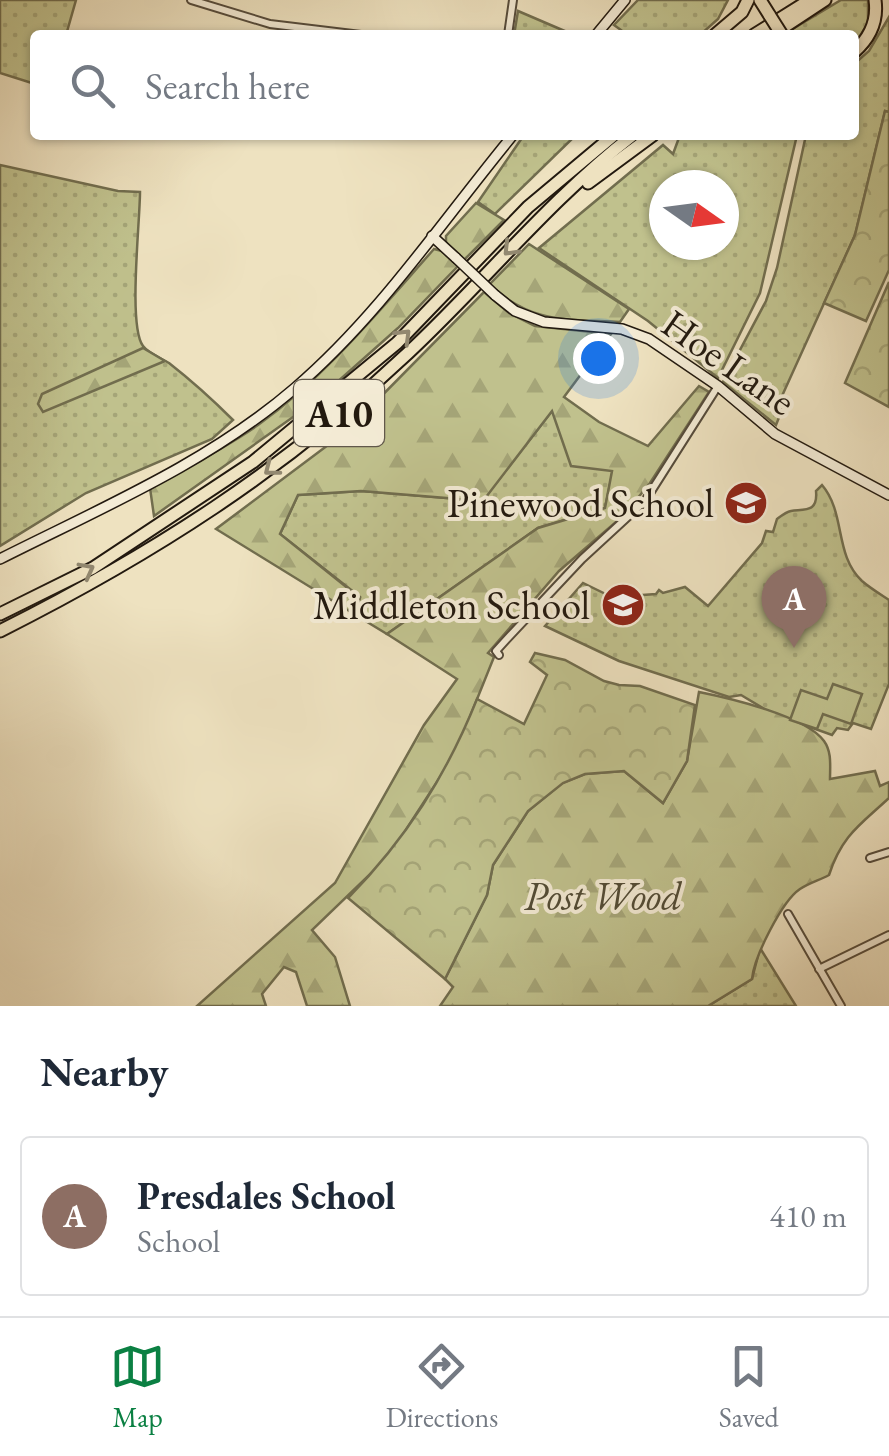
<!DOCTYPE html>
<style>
body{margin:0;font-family:"EB Garamond",serif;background:#f6f6f7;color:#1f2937}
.compass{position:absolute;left:649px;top:170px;width:90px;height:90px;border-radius:50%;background:#fff;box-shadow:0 2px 8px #0004;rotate:104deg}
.you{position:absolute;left:598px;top:358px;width:35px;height:35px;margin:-25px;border:8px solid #fff;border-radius:50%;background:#1a73e8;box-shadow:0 0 0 15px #1a73e833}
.badge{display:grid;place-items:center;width:65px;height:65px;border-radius:50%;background:#0b8043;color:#fff;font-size:32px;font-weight:700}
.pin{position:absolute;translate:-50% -82px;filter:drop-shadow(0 2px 5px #0008)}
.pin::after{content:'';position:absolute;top:52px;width:35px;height:30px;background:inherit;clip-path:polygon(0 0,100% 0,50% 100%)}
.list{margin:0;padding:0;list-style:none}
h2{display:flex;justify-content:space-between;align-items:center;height:130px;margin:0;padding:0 40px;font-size:42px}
h2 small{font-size:32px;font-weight:400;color:#747a83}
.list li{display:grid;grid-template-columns:65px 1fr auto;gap:30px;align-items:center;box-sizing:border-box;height:160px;margin:0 20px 20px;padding:0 20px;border:2px solid #e0e1e3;border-radius:10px}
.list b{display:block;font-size:38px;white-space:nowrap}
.list p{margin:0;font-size:32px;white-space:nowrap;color:#747a83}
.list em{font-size:32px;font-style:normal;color:#747a83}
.icon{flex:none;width:55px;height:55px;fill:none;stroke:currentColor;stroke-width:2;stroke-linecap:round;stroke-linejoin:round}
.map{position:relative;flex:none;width:889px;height:1006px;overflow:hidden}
.search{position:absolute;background:#fff;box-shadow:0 2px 8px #0004;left:30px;right:30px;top:30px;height:110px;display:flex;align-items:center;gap:25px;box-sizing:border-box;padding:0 35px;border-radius:10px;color:#747a83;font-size:38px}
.sheet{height:310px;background:#fff}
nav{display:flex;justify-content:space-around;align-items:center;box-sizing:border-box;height:140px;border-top:2px solid #e0e1e3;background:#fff;font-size:28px;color:#747a83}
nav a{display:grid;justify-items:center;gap:5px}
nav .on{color:#0b8043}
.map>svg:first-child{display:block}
</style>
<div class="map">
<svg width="889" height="1006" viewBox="0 0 889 1006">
<defs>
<pattern id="grass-dots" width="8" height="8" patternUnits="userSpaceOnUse" patternTransform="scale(2.5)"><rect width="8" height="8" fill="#c0c18d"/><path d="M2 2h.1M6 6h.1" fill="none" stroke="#a5a578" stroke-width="1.8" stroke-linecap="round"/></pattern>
<pattern id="forest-firs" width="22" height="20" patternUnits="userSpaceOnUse" patternTransform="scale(2.5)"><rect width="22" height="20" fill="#c0c18d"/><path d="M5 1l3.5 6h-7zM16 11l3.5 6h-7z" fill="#a5a578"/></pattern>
<pattern id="park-crowns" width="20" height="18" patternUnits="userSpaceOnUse" patternTransform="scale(2.5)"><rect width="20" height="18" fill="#c0c18d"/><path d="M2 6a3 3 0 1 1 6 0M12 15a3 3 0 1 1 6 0" fill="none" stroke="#a5a578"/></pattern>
</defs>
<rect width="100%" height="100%" fill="#eee2c0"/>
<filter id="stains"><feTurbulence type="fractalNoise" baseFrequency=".002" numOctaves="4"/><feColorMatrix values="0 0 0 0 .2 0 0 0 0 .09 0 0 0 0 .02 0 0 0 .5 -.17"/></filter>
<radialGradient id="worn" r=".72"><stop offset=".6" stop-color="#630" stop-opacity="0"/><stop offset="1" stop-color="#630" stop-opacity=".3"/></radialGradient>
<g fill="url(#grass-dots)" stroke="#716d4e" stroke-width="2.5" fill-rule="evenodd">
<path d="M0,0H76L66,35H35V84L0,73Z"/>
<path d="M638,0H728L718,19L700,35H618L621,30L614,25Z"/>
<path d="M841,0H868V23L854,46V35L786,33Z"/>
<path d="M518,11L574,35H514Z"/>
<path d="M889,17V112L885,111L855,235L777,407L782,410L776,425L723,382L766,301L777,268L806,135H854V64L869,51Z"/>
<path d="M524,135H576L495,214L478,202Z"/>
<path d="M680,135H797L760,293L718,378L648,321L539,248L663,145L673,154ZM664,185H724V245H664Z"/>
<path d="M0,165L118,191L140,192C140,222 128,326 143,346C148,353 161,358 169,363C192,381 212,399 233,420L212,439L86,493L0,546Z"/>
<path d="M552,411L613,470L605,508L538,528L387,634L354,614L360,597L280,534L298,495L361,491L482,501Z"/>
<path d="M822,485C846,513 834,555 862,581C870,588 880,594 889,600V684L871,729L853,723L848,730L837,728L832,735L771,713L741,695L729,697L619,661L545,626L583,583L624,603L629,596L656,594L659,590L663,593L685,587L708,606L762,543L766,531L773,532L777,519C781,516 786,512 791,511C806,509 818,512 816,491Z"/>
<path d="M760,948L796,1006H708L752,979Z"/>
</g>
<g fill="url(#forest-firs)" stroke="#716d4e" stroke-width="2.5">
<path d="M476,203L504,220L464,260L446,243V236Z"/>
<path d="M529,244L629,309L620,322C563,319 534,324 489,285Z"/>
<path d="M434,249L442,251L458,266L398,328L317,400L154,516L150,488C186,468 224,449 258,425C326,376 378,312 434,249Z"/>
<path d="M484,292L509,313L535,326L611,334L564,397L599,422L648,446L699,386L709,392L650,483L623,516L559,571L488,653L494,657L455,754L389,856L312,930L335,957L350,1006H307L296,972L284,967L262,994L266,1006H197L335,883L424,725L457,679L387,634L538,528L605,508L612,471L571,466L552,411L483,501L361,491L298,495L280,534L360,598L354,614L216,529L348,430Z"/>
<path d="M143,348L165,361L43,412L38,404L42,394Z"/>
<path d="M699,692C729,698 806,716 824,741C832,752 830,766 830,779L875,771L880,786L889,782V798C860,825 842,835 829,875C820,880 809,883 800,889C782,901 754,957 752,979L708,1006H440L453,987L445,979L487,895L493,865L528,811L562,783L585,774L624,771L663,803L687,761Z"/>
</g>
<g fill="url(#park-crowns)" stroke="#716d4e" stroke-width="2.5">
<path d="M885,111L889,112V270L866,321L824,303L855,235Z"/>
<path d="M889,282V407L845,383Z"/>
<path d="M535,653L565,660L604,681L619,685L640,686L695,705L687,761L663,803L624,771L585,774L563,783L528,811L493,865L487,895L445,979L348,898C406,839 446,776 477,699L524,724L547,675L530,662Z"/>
</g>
<path fill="#c0c18d" stroke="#716d4e" stroke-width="2.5" d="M833,684L862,694L851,724L823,714L817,729L790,720L801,690L827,699Z"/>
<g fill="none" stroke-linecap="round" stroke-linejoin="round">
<g stroke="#554b3b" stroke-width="10">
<g id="street">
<path d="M191,0L270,24L361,35"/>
<path d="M508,35L513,0"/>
<path d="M499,655L496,651L506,640L582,559L645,501L718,386"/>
<path d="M870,858L889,852"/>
<path d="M788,914L841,1006"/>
<path d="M819,969L889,935"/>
</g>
</g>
<g stroke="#22190f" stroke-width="12">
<g id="secondary">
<path d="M596,35L625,0"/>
<path d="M432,236L456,258"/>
<path d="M495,295L515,311L544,322L622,329L649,339L718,386L775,434L889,495"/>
<path d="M0,559C101,508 208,463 295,388C380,315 442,221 513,135"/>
</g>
</g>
<g stroke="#22190f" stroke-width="15">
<g id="highway">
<path d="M760,0L770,16"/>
<path d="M715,35L742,12L748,0"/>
<path d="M754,35L810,0"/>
<path d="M772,35L825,0"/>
<path d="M854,52C870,38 878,21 875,0"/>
<path d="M588,183L653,135"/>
<path d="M0,614L93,568L253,462L397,343L528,207L614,135"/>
<path d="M0,631C153,554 283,471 408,353C484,282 550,199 633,135"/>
</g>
</g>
<use href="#street" stroke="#f4ecd6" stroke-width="6"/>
<use href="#secondary" stroke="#f4ecd6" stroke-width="9"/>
<use href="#highway" stroke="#eee2c0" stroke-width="11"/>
<g stroke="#22190f" stroke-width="12" stroke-linecap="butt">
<path id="secondary-bridge" d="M456,258L495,295"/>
</g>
<g stroke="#22190f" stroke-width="15" stroke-linecap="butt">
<path id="highway-bridge" d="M770,16L782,35"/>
</g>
<use href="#secondary-bridge" stroke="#f4ecd6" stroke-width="9"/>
<use href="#highway-bridge" stroke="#eee2c0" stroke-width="11"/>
</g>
<defs><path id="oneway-chevron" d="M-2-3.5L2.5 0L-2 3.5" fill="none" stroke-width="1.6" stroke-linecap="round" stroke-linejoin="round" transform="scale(2.5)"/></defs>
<g stroke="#928870">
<use href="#oneway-chevron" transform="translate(510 249) rotate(134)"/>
<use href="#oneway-chevron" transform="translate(404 336) rotate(-45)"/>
<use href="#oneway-chevron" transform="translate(271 469) rotate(142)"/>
<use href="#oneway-chevron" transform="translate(87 570) rotate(-28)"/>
</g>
<defs>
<g id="school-disc" transform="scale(2.25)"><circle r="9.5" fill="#8f2418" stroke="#f4ecd6"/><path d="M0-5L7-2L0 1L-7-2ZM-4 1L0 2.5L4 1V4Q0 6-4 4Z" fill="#fff"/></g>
</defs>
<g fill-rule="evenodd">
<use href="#school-disc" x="746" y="503"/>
<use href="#school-disc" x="623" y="605"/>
</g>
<g text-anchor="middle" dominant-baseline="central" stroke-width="8" stroke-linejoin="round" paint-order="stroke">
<rect fill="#f4ecd6" stroke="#61584b" stroke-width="2.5" x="294" y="380" width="90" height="66" rx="8"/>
<g font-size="38" font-weight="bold" fill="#22190f">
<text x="339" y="413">A10</text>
</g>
<g font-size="40" fill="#22190f" stroke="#f4ecd6">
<text transform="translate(729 362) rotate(35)">Hoe Lane</text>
</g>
<g font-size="40" fill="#22190f" stroke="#f4ecd6" text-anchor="end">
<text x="714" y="503">Pinewood School</text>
<text x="590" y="605">Middleton School</text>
</g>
<g font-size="40" font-style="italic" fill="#514b35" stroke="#f4ecd6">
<text x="603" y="896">Post Wood</text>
</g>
</g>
<rect width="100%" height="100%" filter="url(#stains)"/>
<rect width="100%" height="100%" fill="url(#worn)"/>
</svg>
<svg class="compass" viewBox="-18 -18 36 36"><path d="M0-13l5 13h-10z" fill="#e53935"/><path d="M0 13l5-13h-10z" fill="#747a83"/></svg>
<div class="you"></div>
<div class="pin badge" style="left:794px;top:648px;background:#8d6e63">A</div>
<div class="search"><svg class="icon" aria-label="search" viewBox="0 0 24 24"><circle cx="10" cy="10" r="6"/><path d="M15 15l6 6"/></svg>Search here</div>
</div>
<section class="sheet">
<h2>Nearby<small></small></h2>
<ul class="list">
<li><span class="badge" style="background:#8d6e63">A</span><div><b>Presdales School</b><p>School</p></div><em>410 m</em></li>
</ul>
</section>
<nav>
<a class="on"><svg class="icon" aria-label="map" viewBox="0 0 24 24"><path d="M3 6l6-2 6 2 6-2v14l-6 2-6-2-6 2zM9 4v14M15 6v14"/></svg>Map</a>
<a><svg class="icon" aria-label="directions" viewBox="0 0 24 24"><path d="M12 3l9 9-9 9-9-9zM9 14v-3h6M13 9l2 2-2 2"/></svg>Directions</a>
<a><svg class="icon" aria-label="saved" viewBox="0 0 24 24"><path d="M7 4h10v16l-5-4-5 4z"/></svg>Saved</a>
</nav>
